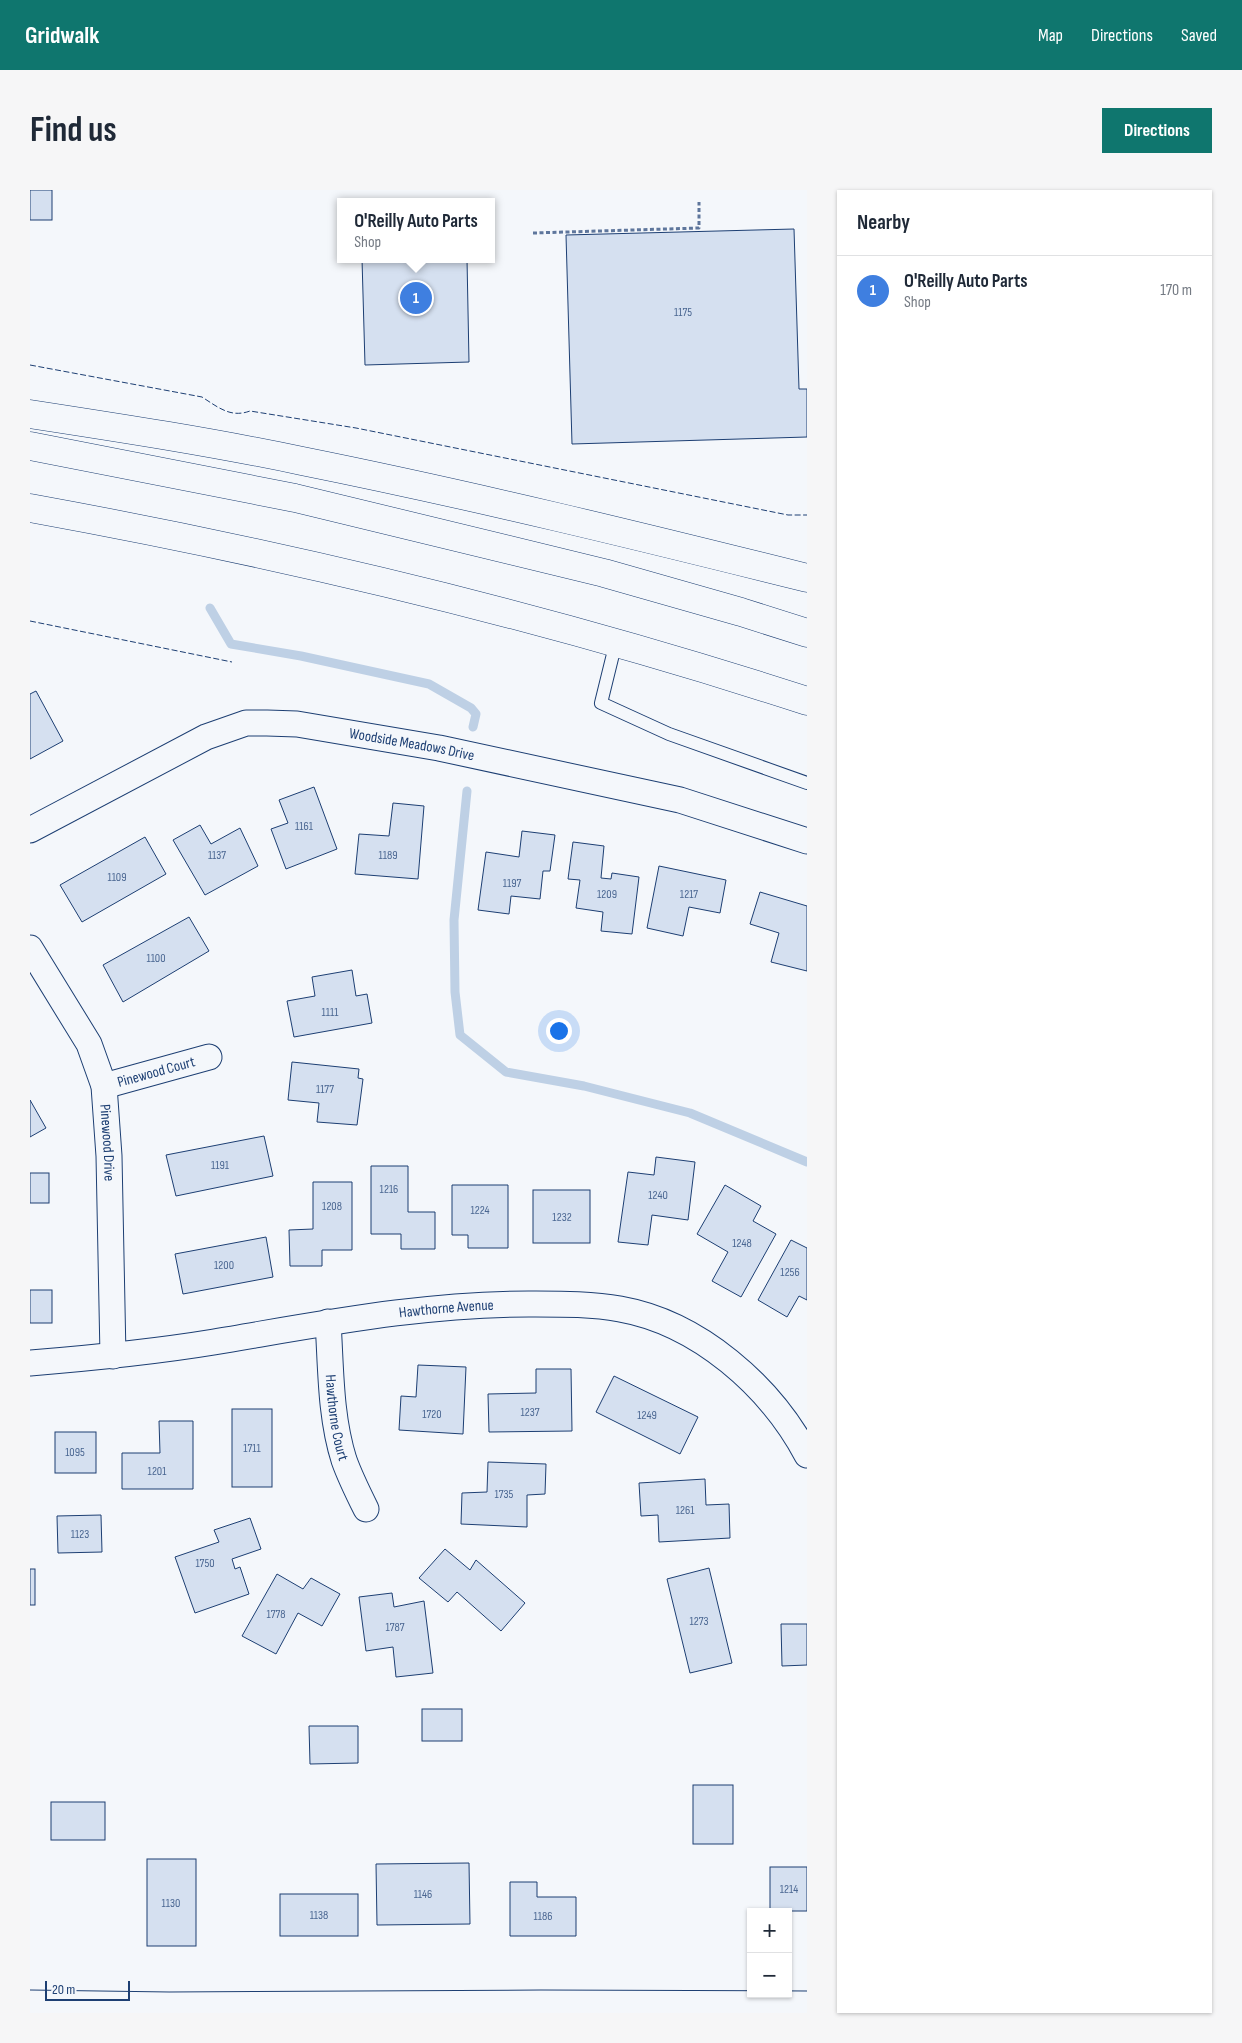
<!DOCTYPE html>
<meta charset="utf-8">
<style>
body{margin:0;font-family:"Sofia Sans Condensed",sans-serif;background:#f6f6f7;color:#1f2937}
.controls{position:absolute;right:15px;bottom:15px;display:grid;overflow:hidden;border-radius:0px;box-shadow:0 1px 4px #0004}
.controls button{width:45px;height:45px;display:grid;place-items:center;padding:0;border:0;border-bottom:1px solid #e0e1e3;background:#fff;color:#1f2937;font:25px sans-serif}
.scale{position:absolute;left:15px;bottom:12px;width:85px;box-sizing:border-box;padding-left:5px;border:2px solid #1d3f73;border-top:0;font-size:14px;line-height:18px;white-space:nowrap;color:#1d3f73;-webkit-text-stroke:4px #f4f7fb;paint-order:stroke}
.you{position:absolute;left:528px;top:840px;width:18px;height:18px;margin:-12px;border:4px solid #fff;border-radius:50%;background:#1a73e8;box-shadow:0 0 0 8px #1a73e833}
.badge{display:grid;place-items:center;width:32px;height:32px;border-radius:50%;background:#0f766e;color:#fff;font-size:16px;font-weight:700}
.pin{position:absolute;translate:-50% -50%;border:2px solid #fff;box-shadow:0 1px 5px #0006}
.popup{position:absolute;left:307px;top:8px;width:158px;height:65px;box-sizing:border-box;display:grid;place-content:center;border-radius:0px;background:#fff;filter:drop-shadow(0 1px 4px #0005);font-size:16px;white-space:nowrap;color:#747a83}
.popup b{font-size:19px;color:#1f2937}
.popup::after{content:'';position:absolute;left:50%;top:100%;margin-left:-10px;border:10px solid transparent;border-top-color:#fff}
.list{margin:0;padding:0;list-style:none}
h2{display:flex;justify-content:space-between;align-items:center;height:65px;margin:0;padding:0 20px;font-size:21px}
h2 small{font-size:16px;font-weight:400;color:#747a83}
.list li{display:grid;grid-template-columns:32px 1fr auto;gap:15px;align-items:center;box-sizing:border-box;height:70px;padding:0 20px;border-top:1px solid #e0e1e3}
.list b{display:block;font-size:19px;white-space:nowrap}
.list p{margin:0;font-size:16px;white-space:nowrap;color:#747a83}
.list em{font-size:16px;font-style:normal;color:#747a83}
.map{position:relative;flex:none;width:777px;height:1823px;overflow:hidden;border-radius:0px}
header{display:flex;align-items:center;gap:30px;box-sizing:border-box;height:70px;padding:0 25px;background:#0f766e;color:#fff}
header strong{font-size:24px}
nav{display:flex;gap:28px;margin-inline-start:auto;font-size:18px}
.intro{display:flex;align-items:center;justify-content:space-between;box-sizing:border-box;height:120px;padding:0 30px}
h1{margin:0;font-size:35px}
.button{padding:12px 22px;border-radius:0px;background:#0f766e;color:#fff;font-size:18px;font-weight:700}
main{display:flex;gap:30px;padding:0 30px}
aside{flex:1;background:#fff;border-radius:0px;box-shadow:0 1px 4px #0004}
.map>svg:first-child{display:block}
</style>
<header>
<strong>Gridwalk</strong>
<nav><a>Map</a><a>Directions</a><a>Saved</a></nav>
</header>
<div class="intro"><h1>Find us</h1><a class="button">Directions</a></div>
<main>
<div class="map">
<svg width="777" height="1823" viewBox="0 0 777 1823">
<rect width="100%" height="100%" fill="#f4f7fb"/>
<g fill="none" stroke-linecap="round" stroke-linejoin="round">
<g stroke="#bed0e5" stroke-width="9">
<path d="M180,418L201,454L271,466L399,494L441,518L446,524L443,537"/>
<path d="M437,601L424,730L425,802L430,845L476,882L554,896L660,923L777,972"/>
</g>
</g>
<g fill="#d5e0f0" stroke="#1d3f73">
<rect x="0" y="0" width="22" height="30"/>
<path d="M764,39L769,199H777V247L542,254L536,45Z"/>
<path d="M332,69H437L439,172L335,175Z"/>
<path d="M6,501L33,551L0,569V504Z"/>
<path d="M284,597L307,659L256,679L241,639L258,633L249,610Z"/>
<path d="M363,613L394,616L388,689L325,684L329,644L359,646Z"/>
<path d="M170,635L181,654L210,638L228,676L175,705L143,650Z"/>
<path d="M492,641L525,645L520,681H513L510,709L481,706L479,724L448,720L456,662L489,667Z"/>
<path d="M115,647L136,684L52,732L30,695Z"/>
<path d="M543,652L574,656L571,688L581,689L582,683L609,687L602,744L571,741L573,722L546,718L550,690L538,689Z"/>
<path d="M629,676L696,690L690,723L659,717L653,746L617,738Z"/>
<path d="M730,702L777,716V781L741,772L749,743L720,734Z"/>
<path d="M159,727L179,761L93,812L73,775Z"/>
<path d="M322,780L326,806L337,804L342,833L264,847L257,811L285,806L282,787Z"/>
<path d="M262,872L329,879L328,888L333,889L327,935L287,932L289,913L258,910Z"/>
<path d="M0,910L16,938L0,947Z"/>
<path d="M234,946L243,986L146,1006L136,965Z"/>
<path d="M626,967L665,972L658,1030L622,1025L618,1055L588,1052L598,982L624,985Z"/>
<path d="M341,976H378V1022H405V1059H371V1044H341Z"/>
<rect x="0" y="983" width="19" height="30"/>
<path d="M283,992H322V1060H292V1076H260L259,1040L283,1039Z"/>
<path d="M422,995H478V1058H438V1045H422Z"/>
<path d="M695,995L731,1016L723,1031L746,1044L711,1107L682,1091L698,1062L667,1044Z"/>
<rect x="503" y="1000" width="57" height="53"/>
<path d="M236,1047L243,1087L153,1104L145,1064Z"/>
<path d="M761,1050L777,1058V1110L769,1106L757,1127L728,1110Z"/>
<rect x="0" y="1100" width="22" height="33"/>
<path d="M388,1175L436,1177L433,1244L369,1240L371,1206L386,1207Z"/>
<path d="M506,1179H541L542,1241L459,1242L458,1204L506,1203Z"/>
<path d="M584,1186L668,1227L650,1264L566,1222Z"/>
<rect x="202" y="1219" width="40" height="78"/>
<path d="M129,1231H163V1299H92V1263H130Z"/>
<rect x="25" y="1242" width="41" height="41"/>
<path d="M458,1272L516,1274L515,1304L497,1305V1337L431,1334L432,1303L457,1302Z"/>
<path d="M675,1289L676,1315L699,1314L700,1348L629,1352L628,1325L611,1326L609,1293Z"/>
<path d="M71,1325L72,1362L28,1363L27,1326Z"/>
<path d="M220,1328L231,1359L202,1369L205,1379L210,1377L219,1404L165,1423L145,1367L189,1352L184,1340Z"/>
<path d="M415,1359L440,1380L446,1370L495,1413L471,1441L427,1402L418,1412L389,1388Z"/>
<path d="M679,1378L702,1473L660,1483L637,1389Z"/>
<rect x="0" y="1379" width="5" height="36"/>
<path d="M247,1384L273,1399L281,1388L310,1404L292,1436L268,1423L246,1464L212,1446Z"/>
<path d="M362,1403L364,1417L394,1411L403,1483L366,1487L363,1457L336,1461L329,1407Z"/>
<path d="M751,1434H777V1475L752,1476Z"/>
<rect x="392" y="1519" width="40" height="32"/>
<path d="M279,1536H328V1573L280,1574Z"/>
<rect x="663" y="1595" width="40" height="59"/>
<rect x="21" y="1612" width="54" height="38"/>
<rect x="117" y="1669" width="49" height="87"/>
<path d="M439,1673L440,1734L347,1735L346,1674Z"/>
<rect x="740" y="1677" width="37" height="44"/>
<path d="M480,1692H507V1707H546V1746H480Z"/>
<rect x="250" y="1704" width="78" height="42"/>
</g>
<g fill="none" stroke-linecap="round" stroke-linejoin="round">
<g stroke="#1d3f73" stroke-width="14">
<path id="lane" d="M586,452L571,513L639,544L777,593"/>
</g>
<g stroke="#1d3f73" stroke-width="27">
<g id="street">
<path id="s1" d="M0,640L176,547L216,533H237L267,534L409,558L650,610L777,651"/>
<path id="s2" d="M0,758L59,854L74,896L79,966L83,1166"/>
<path id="s3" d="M74,896L179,867"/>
<path id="s4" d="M298,1132C301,1177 300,1226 314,1270C320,1287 328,1303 336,1319"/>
<path id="s5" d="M0,1173C62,1168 123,1162 184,1152C292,1134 396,1113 506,1114C534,1114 563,1114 590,1119C669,1133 740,1196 777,1265"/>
<path d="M0,1813L139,1815L511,1813L777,1814"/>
</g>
</g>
<g stroke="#1d3f73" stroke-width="29">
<g id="highway">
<path d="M0,224C91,238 182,252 272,271C441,305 609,346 777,388"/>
<path d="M0,256L265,308L574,383L711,422L777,443"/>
<path d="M0,318C264,366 522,428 777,511"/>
</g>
</g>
<g stroke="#5e769c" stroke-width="3" stroke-dasharray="4 2.5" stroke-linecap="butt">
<path d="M461,30H466"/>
<path d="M503,43L669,38V12"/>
</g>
<use href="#lane" stroke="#f4f7fb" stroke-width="12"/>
<use href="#street" stroke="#f4f7fb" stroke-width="25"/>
<use href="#highway" stroke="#f4f7fb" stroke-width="28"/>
<g stroke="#1d3f73" stroke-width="1" stroke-dasharray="6 2.5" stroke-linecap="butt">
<path d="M0,175L172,207C189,218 201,228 220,221L326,238L758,325H777"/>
<path d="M0,431L202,472"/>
</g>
</g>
<g text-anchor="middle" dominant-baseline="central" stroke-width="4" stroke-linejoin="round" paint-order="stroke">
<g font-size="12" fill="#4b6792">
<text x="653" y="122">1175</text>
<text x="274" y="636">1161</text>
<text x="187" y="665">1137</text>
<text x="358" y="665">1189</text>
<text x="87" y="687">1109</text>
<text x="482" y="693">1197</text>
<text x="577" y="704">1209</text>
<text x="659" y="704">1217</text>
<text x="126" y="768">1100</text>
<text x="300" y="822">1111</text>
<text x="295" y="899">1177</text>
<text x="190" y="975">1191</text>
<text x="359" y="999">1216</text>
<text x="628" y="1005">1240</text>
<text x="302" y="1016">1208</text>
<text x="450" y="1020">1224</text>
<text x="532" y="1027">1232</text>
<text x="712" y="1053">1248</text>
<text x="194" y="1075">1200</text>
<text x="760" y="1082">1256</text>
<text x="500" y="1222">1237</text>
<text x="402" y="1224">1720</text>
<text x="617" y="1225">1249</text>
<text x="222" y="1258">1711</text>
<text x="45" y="1262">1095</text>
<text x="127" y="1281">1201</text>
<text x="474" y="1304">1735</text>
<text x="655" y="1320">1261</text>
<text x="50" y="1344">1123</text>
<text x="175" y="1373">1750</text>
<text x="246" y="1424">1778</text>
<text x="669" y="1431">1273</text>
<text x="365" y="1437">1787</text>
<text x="759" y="1699">1214</text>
<text x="393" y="1704">1146</text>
<text x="141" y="1713">1130</text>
<text x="289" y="1725">1138</text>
<text x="513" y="1726">1186</text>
</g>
<g font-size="15" fill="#1d3f73" stroke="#f4f7fb">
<text stroke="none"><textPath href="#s1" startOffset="409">Woodside Meadows Drive</textPath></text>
<text stroke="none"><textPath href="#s3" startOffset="54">Pinewood Court</textPath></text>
<text stroke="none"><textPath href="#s2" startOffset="214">Pinewood Drive</textPath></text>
<text stroke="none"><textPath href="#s5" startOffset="420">Hawthorne Avenue</textPath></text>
<text stroke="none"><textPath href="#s4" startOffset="96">Hawthorne Court</textPath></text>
</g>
</g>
</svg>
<div class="controls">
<button>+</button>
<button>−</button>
</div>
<div class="scale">20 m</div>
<div class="you"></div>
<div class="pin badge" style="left:386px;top:108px;background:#3f7fe0">1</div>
<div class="popup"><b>O'Reilly Auto Parts</b>Shop</div>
</div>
<aside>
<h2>Nearby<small></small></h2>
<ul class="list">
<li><span class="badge" style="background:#3f7fe0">1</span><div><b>O'Reilly Auto Parts</b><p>Shop</p></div><em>170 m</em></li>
</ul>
</aside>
</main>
